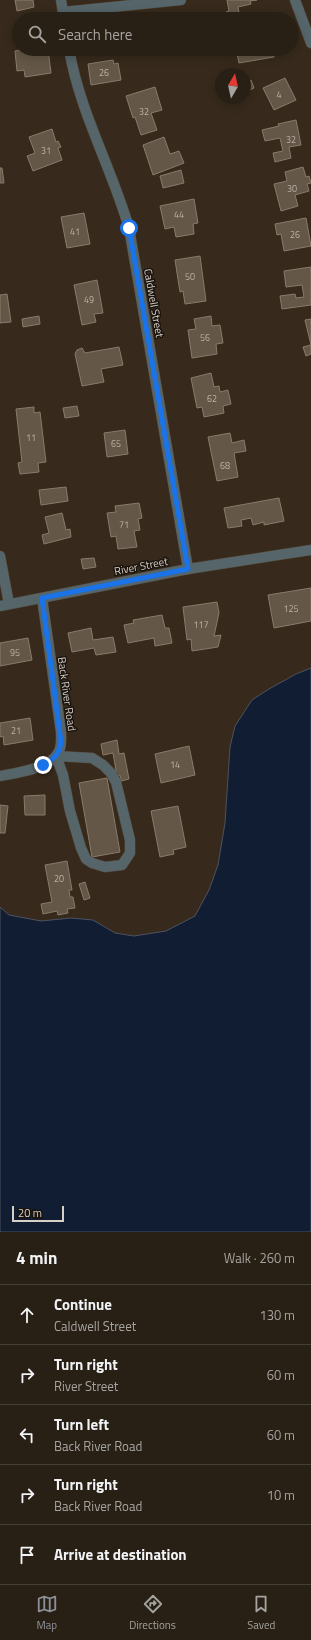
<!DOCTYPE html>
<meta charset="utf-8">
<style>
body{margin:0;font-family:"Titillium Web",sans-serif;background:#352d22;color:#f1f3f6}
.compass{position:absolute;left:215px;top:68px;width:36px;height:36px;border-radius:50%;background:#292015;box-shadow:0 2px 10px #0003;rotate:9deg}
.scale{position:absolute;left:12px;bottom:10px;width:52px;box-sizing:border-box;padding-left:4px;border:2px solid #d8cfc7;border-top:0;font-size:11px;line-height:14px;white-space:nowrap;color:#d8cfc7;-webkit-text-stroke:3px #1a140e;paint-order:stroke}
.stop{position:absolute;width:12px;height:12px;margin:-9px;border:3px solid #1a73e8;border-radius:50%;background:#fff}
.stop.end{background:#1a73e8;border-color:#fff;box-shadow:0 1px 4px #0008}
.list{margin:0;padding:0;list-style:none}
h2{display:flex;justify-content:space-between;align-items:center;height:52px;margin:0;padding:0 16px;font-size:17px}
h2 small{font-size:13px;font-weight:400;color:#a5a3a0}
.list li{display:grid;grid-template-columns:26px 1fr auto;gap:12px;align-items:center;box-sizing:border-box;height:60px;padding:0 16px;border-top:1px solid #453e34}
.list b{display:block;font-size:15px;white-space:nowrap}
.list p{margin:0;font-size:13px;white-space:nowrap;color:#a5a3a0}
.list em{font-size:13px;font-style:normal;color:#a5a3a0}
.icon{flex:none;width:22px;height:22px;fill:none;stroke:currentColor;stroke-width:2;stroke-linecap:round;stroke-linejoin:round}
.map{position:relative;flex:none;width:311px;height:1232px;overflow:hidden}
.search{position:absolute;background:#292015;box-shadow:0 2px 10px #0003;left:12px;right:12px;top:12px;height:44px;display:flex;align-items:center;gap:10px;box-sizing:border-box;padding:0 14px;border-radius:22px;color:#a5a3a0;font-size:15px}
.sheet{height:352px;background:#292015}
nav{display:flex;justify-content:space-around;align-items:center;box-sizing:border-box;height:56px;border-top:1px solid #453e34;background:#292015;font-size:11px;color:#a5a3a0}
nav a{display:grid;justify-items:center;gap:2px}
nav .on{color:#8c9099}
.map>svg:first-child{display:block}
</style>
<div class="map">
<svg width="311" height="1232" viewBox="0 0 311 1232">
<rect width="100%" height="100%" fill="#372a1c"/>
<path fill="#111d32" stroke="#4d525f" d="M311,668V1232H0V907L9,915L41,921L71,918L93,920L115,933L134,936L166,931L195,916L209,890L218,865L225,823L230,747L235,726L252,700L269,689L296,674Z"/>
<g fill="#645747" stroke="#897b6a">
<path d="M15,0H33L34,7L17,11Z"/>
<path d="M227,0H257L250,1L251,4L238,7L240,18L225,19L224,13L229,11Z"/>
<path d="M172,14L173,19H151Z"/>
<path d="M24,49V52L48,49L51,73L25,77L24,70L17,71L15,51Z"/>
<path d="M86,49H111L86,52Z"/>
<path d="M236,49H273L274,57L239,63Z"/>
<path d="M113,60L114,64L118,63L121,80L91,85L88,64Z"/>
<path d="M285,78L296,100L274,110L263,88Z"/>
<path d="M251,80L254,88L245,92V83Z"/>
<path d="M155,87L162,110L151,113L157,130L141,135L135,117L133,118L126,96Z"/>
<path d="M296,120L301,145L289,147L291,158L275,162L273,153L283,151L280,138L265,141L262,130L279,126L278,124Z"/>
<path d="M52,129L56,142L58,141L61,147L58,148L62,160L33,171L27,156L35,153L29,137Z"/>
<path d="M164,137L170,154L179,151L184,163L153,175L143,145Z"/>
<path d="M303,167L306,177L309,176L311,183L307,184L309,191L295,195L298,206L281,211L274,184L287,181L285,172Z"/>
<path d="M0,168H2L4,183H0Z"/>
<path d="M181,170L184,183L163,188L160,176Z"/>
<path d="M194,199L198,223L193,224L194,234L176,237L174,227L165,229L160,206Z"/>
<path d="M84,213L90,244L67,248L61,217Z"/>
<path d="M306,218L311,246L284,251L281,234L277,235L275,224Z"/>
<path d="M200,256L206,301L185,304L183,291L180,292L175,260Z"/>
<path d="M311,267V305L282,309L280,296L295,294L296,298L304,297L302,285L286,287L284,271Z"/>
<path d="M97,280L103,313L94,314L96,322L82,325L74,285Z"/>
<path d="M7,294L11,322L0,323V295Z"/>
<path d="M39,316L40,324L23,327L22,319Z"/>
<path d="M211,316L212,326L220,325L223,343L216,344L217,354L192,358L188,330L196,329L194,319Z"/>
<path d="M311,319V354L306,356L303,347L311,345L305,320Z"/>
<path d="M119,347L123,365L101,369L104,382L82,386L75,354L77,350L82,348L85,353Z"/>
<path d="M211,373L214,387L219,386L220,392L228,390L231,404L223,406L224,413L204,417L202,407L197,408L191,378Z"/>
<path d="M77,406L79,416L65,418L63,408Z"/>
<path d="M34,407V413L40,412L46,462L38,463L39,472L20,474L18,463L22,462L16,409Z"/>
<path d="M125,430L128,454L107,457L104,433Z"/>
<path d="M230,433L232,443L244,440L246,451L234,453L238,477L217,481L208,437Z"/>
<path d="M66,487L68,501L41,505L39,490Z"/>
<path d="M279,498L284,521L264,525V522L253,525L251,518L241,520L242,526L228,528L224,508Z"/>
<path d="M139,503L142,518L138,519L140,530L134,531L137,547L118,549L116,536L111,537L107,513L116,512L115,506Z"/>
<path d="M62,513L66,530L70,529L71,537L44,544L42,535L49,533L45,517Z"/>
<path d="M94,558L96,567L83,569L81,559Z"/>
<path d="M311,588V621L274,628L268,595Z"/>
<path d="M217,602L219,613L214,636L221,635L218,647L192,651L191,639L187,640L183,607Z"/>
<path d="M162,615L165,628H169L172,643L155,646L154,638L128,643L124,625L134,623L133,620Z"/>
<path d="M91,628L93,640L113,637L116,652L96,655L94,648L72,652L68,633Z"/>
<path d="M28,638L32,660L0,666V643Z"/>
<path d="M30,718L33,740L4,745L3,736L0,737V723Z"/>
<path d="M117,740L119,754L124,753L129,779L121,781L120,775L117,776L113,753L103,755L101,744Z"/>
<path d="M189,746L195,775L161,783L155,754Z"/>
<path d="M107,778L120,852L92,857L79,783Z"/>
<path d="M45,795V815H25L24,796Z"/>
<path d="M0,805L8,806L5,833H0Z"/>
<path d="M178,806L186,847L173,850L174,854L160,857L151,811Z"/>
<path d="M67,861L72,890H69L70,897H73L75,908L67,909L68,913L58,915L57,911L43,914L41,904L52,902L45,865Z"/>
<path d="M85,882L90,898L84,900L79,884Z"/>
</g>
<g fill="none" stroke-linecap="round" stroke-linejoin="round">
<g stroke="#54483b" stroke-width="11">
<g id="minor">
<path d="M61,0L64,19"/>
<path d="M295,0L311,43"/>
<path d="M63,12L181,0"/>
<path d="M69,49C80,113 111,166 129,228L188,569"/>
<path d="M0,556L9,604"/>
<path d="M0,606L188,569L311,550"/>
<path d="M56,756L92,758L103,765L111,773L116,782L130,840V853L122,865L105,867L92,863L86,859L81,848L70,811L63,775Z"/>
<path d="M0,776C16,773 53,768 59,751C62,745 61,739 61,732L42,598"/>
</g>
</g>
<use href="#minor" stroke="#556569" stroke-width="10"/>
</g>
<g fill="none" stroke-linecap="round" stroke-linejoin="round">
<path stroke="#1a73e8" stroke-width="5" d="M43,765C54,759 59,755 61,742L42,598L188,569L129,228"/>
</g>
<g text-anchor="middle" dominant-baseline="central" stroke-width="3" stroke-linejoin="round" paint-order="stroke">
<g font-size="9" fill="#bbb1a7">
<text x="104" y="72">26</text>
<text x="279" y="94">4</text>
<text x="144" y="111">32</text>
<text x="291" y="139">32</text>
<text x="46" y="150">31</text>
<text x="292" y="188">30</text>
<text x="179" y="214">44</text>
<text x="75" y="231">41</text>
<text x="295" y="234">26</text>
<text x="190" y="276">50</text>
<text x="89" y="299">49</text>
<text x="205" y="337">56</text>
<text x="212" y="398">62</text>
<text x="31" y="437">11</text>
<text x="116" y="443">65</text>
<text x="225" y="465">68</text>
<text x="124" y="524">71</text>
<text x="291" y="608">125</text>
<text x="201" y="624">117</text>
<text x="15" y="652">95</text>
<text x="16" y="730">21</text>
<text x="175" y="764">14</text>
<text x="59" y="878">20</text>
</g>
<g font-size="11" fill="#d8cfc7" stroke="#1a140e">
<text transform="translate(154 303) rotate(80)">Caldwell Street</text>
<text transform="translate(141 566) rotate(-11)">River Street</text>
<text transform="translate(67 694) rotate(82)">Back River Road</text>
</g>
</g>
</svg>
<svg class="compass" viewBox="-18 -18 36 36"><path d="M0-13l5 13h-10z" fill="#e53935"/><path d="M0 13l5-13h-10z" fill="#a5a3a0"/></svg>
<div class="scale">20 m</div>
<div class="stop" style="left:129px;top:228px"></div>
<div class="stop end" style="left:43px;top:765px"></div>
<div class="search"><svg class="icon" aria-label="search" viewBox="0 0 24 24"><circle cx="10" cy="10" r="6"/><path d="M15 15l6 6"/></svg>Search here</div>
</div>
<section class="sheet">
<h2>4 min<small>Walk · 260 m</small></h2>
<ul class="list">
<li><svg class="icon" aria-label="ahead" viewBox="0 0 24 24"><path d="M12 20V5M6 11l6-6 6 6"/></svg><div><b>Continue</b><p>Caldwell Street</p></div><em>130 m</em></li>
<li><svg class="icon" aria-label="right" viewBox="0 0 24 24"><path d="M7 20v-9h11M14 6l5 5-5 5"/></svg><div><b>Turn right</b><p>River Street</p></div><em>60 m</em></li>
<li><svg class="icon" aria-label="left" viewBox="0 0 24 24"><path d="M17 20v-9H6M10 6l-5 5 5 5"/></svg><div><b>Turn left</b><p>Back River Road</p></div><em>60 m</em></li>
<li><svg class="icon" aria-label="right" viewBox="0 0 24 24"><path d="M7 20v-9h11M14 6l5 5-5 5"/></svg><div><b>Turn right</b><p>Back River Road</p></div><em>10 m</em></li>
<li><svg class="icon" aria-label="arrive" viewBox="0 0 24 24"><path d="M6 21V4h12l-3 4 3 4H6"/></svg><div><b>Arrive at destination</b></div></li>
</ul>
</section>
<nav>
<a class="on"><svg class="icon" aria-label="map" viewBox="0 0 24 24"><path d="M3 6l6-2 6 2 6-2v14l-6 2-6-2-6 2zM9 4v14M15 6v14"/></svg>Map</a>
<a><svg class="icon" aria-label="directions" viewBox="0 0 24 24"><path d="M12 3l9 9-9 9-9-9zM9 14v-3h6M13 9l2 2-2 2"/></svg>Directions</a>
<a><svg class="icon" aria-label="saved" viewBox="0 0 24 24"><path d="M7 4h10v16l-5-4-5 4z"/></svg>Saved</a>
</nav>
